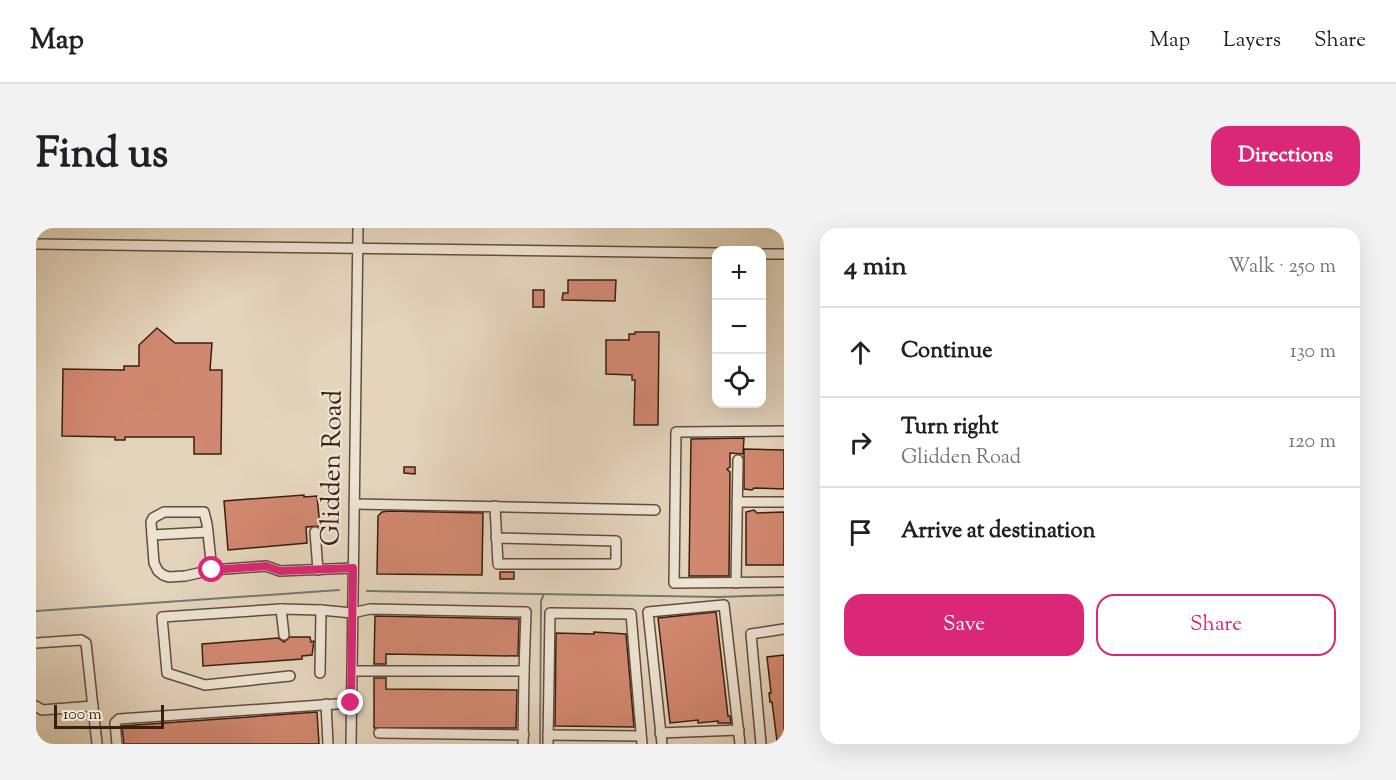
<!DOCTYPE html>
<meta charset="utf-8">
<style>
body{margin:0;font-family:"Sorts Mill Goudy",serif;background:#f2f2f2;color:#202124}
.controls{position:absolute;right:18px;top:18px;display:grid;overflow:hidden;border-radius:12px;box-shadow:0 6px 24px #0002}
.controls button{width:54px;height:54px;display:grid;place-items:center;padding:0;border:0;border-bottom:2px solid #e0e0e0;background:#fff;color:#202124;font:30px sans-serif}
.scale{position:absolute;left:18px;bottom:15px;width:110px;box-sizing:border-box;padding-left:6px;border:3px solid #391f12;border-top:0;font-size:16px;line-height:21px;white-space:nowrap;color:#391f12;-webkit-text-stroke:4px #ede3d3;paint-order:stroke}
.stop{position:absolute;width:18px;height:18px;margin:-14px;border:4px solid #db2777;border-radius:50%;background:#fff}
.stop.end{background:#db2777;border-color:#fff;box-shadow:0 2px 6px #0008}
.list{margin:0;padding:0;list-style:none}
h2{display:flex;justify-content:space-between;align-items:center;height:78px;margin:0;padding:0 24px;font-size:26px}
h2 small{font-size:20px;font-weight:400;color:#757577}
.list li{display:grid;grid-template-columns:39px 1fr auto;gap:18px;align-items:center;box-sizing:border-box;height:90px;padding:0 24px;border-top:2px solid #e0e0e0}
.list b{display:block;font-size:22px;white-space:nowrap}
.list p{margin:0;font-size:20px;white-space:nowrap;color:#757577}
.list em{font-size:20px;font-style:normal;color:#757577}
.actions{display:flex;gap:12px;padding:18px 24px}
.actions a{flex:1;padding:14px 0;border:2px solid #db2777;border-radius:18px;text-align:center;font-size:21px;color:#db2777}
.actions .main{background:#db2777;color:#fff}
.icon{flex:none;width:33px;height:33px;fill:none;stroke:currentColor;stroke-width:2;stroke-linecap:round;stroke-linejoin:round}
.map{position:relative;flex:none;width:748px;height:516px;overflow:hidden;border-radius:18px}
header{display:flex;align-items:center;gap:36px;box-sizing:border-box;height:84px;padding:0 30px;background:#fff;border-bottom:2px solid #e0e0e0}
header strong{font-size:28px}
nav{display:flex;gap:33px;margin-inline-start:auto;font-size:21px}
.intro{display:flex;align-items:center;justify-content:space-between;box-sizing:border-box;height:144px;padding:0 36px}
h1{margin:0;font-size:42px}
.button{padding:15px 27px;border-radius:18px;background:#db2777;color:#fff;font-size:21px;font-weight:700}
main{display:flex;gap:36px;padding:0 36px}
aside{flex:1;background:#fff;border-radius:18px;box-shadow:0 6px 24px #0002}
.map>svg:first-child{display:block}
</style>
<header>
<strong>Map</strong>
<nav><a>Map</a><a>Layers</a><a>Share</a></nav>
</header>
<div class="intro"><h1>Find us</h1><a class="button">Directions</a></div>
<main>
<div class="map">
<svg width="748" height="516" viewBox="0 0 748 516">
<rect width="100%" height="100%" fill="#e4d4bc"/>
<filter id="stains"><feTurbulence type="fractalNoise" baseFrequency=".00333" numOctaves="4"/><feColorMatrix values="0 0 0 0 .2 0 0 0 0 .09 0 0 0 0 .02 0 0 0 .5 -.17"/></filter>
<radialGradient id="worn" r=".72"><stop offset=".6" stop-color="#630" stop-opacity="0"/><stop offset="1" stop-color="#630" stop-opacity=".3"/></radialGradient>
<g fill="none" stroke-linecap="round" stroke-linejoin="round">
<g stroke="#707b71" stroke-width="2">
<path d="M331,363L683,369L748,367"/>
<path d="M0,383L303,362"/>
<path d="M504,516L505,373L508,366"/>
</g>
</g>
<g fill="#d18870" stroke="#391f12" stroke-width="1.5">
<path d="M532,52H580L579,73L526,72L527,65H532Z"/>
<rect x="497" y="62" width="11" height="17"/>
<path d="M121,100L139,115H176L174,142H186L185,226H158V209H89V212H79V209L26,208L27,141L88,142V138H103V117Z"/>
<path d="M599,104H623L622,197H598L599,152H596V147L570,146V112H593V106H599Z"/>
<path d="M708,210L707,226L694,225V239L691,241L694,244L693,348H653L655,211Z"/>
<path d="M708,221L748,222V261L718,260L716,262L708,261Z"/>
<path d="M368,239H379V246L368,245Z"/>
<path d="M268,267V269L281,268L284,298L270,299L271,315L192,322L188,273Z"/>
<path d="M718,282L721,285L748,284V337H710V284Z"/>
<path d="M353,283L447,285L446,347L341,346L342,288L346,284Z"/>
<rect x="464" y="344" width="14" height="7"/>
<path d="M680,384L692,488H694L695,495H682V493L662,495V492L634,495L622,390Z"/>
<path d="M339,388L483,391L482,428L350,426V436H338Z"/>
<path d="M558,404L590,406L598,499L519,498L520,405L558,406Z"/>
<path d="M254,409H274L275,414L278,413L276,427L266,428V431L167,438L166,416L242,410L248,414Z"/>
<path d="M748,427V513H741L736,474H734L733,465H735L731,429Z"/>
<path d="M338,450H350V461L481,462L480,500H338Z"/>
<path d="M281,484L283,516H88L86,498Z"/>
</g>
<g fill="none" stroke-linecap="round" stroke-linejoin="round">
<g stroke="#644c3c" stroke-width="12">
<g id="minor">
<path d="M0,16L680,25"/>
<path d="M726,26H748"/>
<path d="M748,203L640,204L638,355L748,354"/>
<path d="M701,274H748"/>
<path d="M318,276L619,282"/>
<path d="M459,278L462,336H580V313L460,310"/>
<path d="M279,304L282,342"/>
<path d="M116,307L172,304"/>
<path d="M176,342L171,296L168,284H128L117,290L115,294L118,335L122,343L127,347L133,349L149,348L176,342L230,338L244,343L317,340"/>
<path d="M700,355L702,232"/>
<path d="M245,381L248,407"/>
<path d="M0,415L45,412L50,415L61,516"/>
<path d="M284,445L285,382L316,385L334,381L490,384L488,443H316"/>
<path d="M254,448L169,457L131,445L126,389L245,381L285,382"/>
<path d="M290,476L292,516"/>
<path d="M0,478L6,482L57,478"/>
<path d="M343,505L488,507"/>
<path d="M624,505L703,502"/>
<path d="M512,507L605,508"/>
<path d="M81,516L79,495L83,491L315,475"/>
<path d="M315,516L322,0"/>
<path d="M487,516L488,443"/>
<path d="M512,516L514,385L595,386L606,516"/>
<path d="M626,516L612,384L688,377L704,516"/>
<path d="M725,516L715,406L748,401"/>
</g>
</g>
<use href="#minor" stroke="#ede3d3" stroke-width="9"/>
</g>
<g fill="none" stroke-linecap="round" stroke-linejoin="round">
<path stroke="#db2777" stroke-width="8" d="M176,342L230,338L244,343L317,340L315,475"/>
</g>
<g text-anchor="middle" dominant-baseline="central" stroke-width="4.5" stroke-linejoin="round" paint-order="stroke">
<g font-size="26" fill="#391f12" stroke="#ede3d3">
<text transform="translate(297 240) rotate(-89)">Glidden Road</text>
</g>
</g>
<rect width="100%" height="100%" filter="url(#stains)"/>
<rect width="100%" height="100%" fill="url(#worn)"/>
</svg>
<div class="controls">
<button>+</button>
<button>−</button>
<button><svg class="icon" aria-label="locate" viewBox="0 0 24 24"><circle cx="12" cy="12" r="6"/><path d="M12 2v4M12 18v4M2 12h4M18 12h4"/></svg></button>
</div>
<div class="scale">100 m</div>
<div class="stop" style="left:176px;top:342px"></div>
<div class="stop end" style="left:315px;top:475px"></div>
</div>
<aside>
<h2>4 min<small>Walk · 250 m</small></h2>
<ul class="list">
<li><svg class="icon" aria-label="ahead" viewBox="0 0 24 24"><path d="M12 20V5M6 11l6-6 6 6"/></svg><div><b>Continue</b></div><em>130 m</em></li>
<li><svg class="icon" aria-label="right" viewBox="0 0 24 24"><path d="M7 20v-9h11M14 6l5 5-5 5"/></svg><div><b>Turn right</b><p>Glidden Road</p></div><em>120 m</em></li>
<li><svg class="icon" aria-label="arrive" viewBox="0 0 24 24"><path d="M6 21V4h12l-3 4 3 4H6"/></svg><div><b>Arrive at destination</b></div></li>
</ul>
<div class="actions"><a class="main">Save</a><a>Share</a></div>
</aside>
</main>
